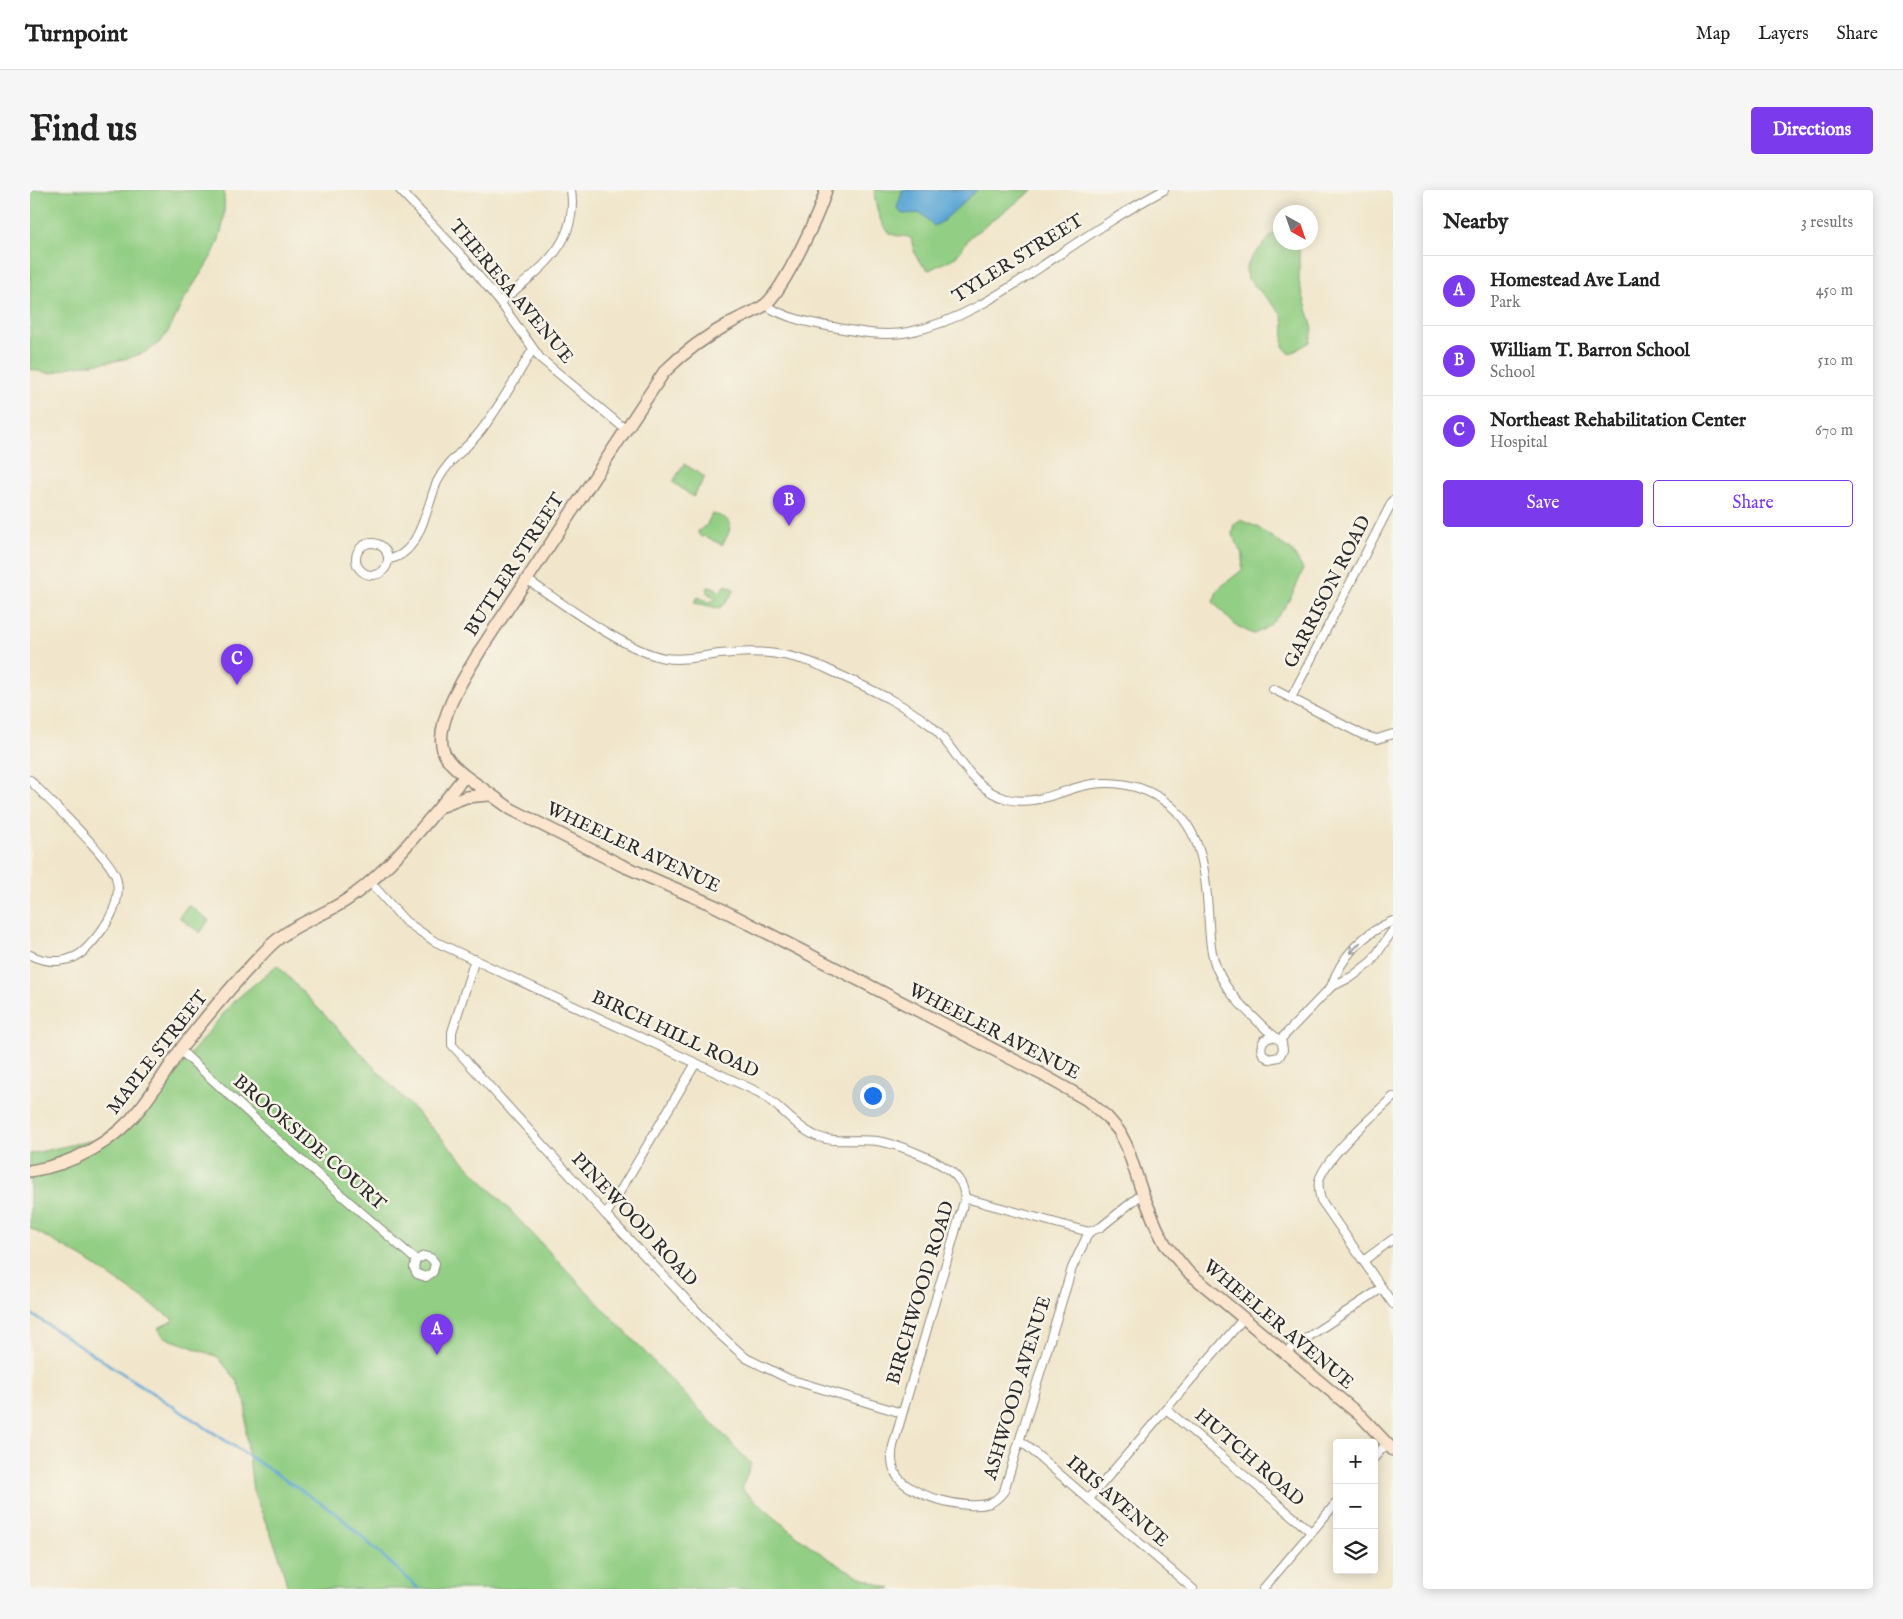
<!DOCTYPE html>
<meta charset="utf-8">
<style>
body{margin:0;font-family:"IM FELL English",serif;background:#f6f6f6;color:#222}
.controls{position:absolute;right:15px;bottom:15px;display:grid;overflow:hidden;border-radius:5px;box-shadow:0 2px 12px #0003}
.controls button{width:45px;height:45px;display:grid;place-items:center;padding:0;border:0;border-bottom:1px solid #e0e0e0;background:#fff;color:#222;font:25px sans-serif}
.compass{position:absolute;left:1243px;top:15px;width:45px;height:45px;border-radius:50%;background:#fff;box-shadow:0 2px 12px #0003;rotate:140deg}
.you{position:absolute;left:842px;top:905px;width:18px;height:18px;margin:-12px;border:4px solid #fff;border-radius:50%;background:#1a73e8;box-shadow:0 0 0 8px #1a73e833}
.badge{display:grid;place-items:center;width:32px;height:32px;border-radius:50%;background:#7c3aed;color:#fff;font-size:16px;font-weight:700}
.pin{position:absolute;translate:-50% -41px;filter:drop-shadow(0 1px 2px #0008)}
.pin::after{content:'';position:absolute;top:26px;width:18px;height:15px;background:inherit;clip-path:polygon(0 0,100% 0,50% 100%)}
.list{margin:0;padding:0;list-style:none}
h2{display:flex;justify-content:space-between;align-items:center;height:65px;margin:0;padding:0 20px;font-size:21px}
h2 small{font-size:16px;font-weight:400;color:#767676}
.list li{display:grid;grid-template-columns:32px 1fr auto;gap:15px;align-items:center;box-sizing:border-box;height:70px;padding:0 20px;border-top:1px solid #e0e0e0}
.list b{display:block;font-size:19px;white-space:nowrap}
.list p{margin:0;font-size:16px;white-space:nowrap;color:#767676}
.list em{font-size:16px;font-style:normal;color:#767676}
.actions{display:flex;gap:10px;padding:15px 20px}
.actions a{flex:1;padding:11px 0;border:1px solid #7c3aed;border-radius:5px;text-align:center;font-size:18px;color:#7c3aed}
.actions .main{background:#7c3aed;color:#fff}
.icon{flex:none;width:28px;height:28px;fill:none;stroke:currentColor;stroke-width:2;stroke-linecap:round;stroke-linejoin:round}
.map{position:relative;flex:none;width:1363px;height:1399px;overflow:hidden;border-radius:5px}
header{display:flex;align-items:center;gap:30px;box-sizing:border-box;height:70px;padding:0 25px;background:#fff;border-bottom:1px solid #e0e0e0}
header strong{font-size:24px}
nav{display:flex;gap:28px;margin-inline-start:auto;font-size:18px}
.intro{display:flex;align-items:center;justify-content:space-between;box-sizing:border-box;height:120px;padding:0 30px}
h1{margin:0;font-size:35px}
.button{padding:12px 22px;border-radius:5px;background:#7c3aed;color:#fff;font-size:18px;font-weight:700}
main{display:flex;gap:30px;padding:0 30px}
aside{flex:1;background:#fff;border-radius:5px;box-shadow:0 2px 12px #0003}
.map>svg:first-child{display:block}
</style>
<header>
<strong>Turnpoint</strong>
<nav><a>Map</a><a>Layers</a><a>Share</a></nav>
</header>
<div class="intro"><h1>Find us</h1><a class="button">Directions</a></div>
<main>
<div class="map">
<svg width="1363" height="1399" viewBox="0 0 1363 1399">
<rect width="100%" height="100%" fill="#f7f3e8"/>
<filter id="ink" filterUnits="userSpaceOnUse"><feTurbulence type="fractalNoise" baseFrequency=".02" numOctaves="2"/><feDisplacementMap in="SourceGraphic" scale="10" xChannelSelector="R" yChannelSelector="G"/><feConvolveMatrix kernelMatrix="1 2 1 2 8 2 1 2 1" color-interpolation-filters="sRGB"/></filter>
<filter id="wash" filterUnits="userSpaceOnUse"><feTurbulence type="fractalNoise" baseFrequency=".0096" numOctaves="4" result="noise"/><feDisplacementMap in="SourceGraphic" scale="20" xChannelSelector="R" yChannelSelector="G"/><feGaussianBlur stdDeviation="1.12" result="paint"/><feColorMatrix in="noise" values="0 0 0 0 0 0 0 0 0 0 0 0 0 0 0 0 0 1.4 0 .05"/><feComposite in="paint" operator="in"/></filter>
<g filter="url(#wash)">
<rect width="100%" height="100%" fill="#f1e6cb"/>
<g fill="#92ce83" stroke="#5e7c57">
<path d="M0,0H194C197,54 181,66 155,108C146,123 140,146 125,156C101,173 69,172 41,177C34,179 26,183 19,183C13,183 6,180 0,179Z"/>
<path d="M844,0H1003L940,47L926,67L899,80C886,72 884,62 881,48C875,45 867,47 861,44C849,36 845,13 844,0Z"/>
<path d="M1250,41V52L1269,53V92L1283,139L1280,152L1260,164L1253,156L1254,133L1251,123L1217,88L1216,78L1221,68L1245,42Z"/>
<path d="M654,274L675,287L663,307L643,292Z"/>
<path d="M682,324C705,328 703,338 692,355L675,346L671,347L669,345L668,341L676,336Z"/>
<path d="M1210,330L1227,337L1262,361L1273,379C1266,401 1247,438 1223,444L1205,435L1183,412L1188,399L1212,380L1213,365L1202,345L1204,334Z"/>
<path d="M696,395L705,400L695,414L689,418L664,413L668,407L679,412L685,410L686,408L677,403L678,397H684L690,402Z"/>
<path d="M158,715L179,730L170,743L149,727Z"/>
<path d="M247,775L721,1274L712,1298L714,1301C758,1339 805,1382 862,1399H258L249,1365L223,1301L216,1242V1214L207,1191L188,1167L134,1147L128,1138L144,1130L55,1069L0,1038V964L68,949L123,910L203,812Z"/>
</g>
<path fill="#5ea8d6" stroke="#446a80" d="M873,0H947L913,31L904,36L891,23L872,24L867,18Z"/>
<g fill="none" stroke-linecap="round" stroke-linejoin="round">
<path stroke="#5ea8d6" stroke-width="2.5" d="M0,1123L306,1323L389,1399"/>
</g>
</g>
<g filter="url(#ink)">
<g fill="none" stroke-linecap="round" stroke-linejoin="round">
<g stroke="#8e887b" stroke-width="10">
<g id="street">
<path d="M370,0L434,68L470,112L510,168L595,239"/>
<path d="M470,112C508,81 549,55 541,0"/>
<path d="M735,115C755,128 780,133 803,137C828,142 855,147 879,142C934,131 979,98 1024,68C1060,44 1096,20 1134,0"/>
<circle cx="342" cy="369" r="16"/>
<path d="M358,369C390,366 397,315 407,292C417,271 435,260 449,243C470,217 486,187 503,159"/>
<path d="M496,389C531,412 595,461 635,468C653,471 672,466 690,464C726,460 759,462 793,477C828,494 868,510 899,534C927,557 938,598 977,609C1001,615 1022,605 1045,598C1077,588 1113,593 1140,615C1176,646 1176,691 1179,735C1180,750 1181,765 1187,779C1198,805 1217,821 1237,840C1242,845 1248,848 1252,853L1253,860L1249,867L1239,869C1231,865 1229,858 1234,850L1244,846"/>
<path d="M1243,499L1333,545L1347,549L1363,544"/>
<path d="M1261,508L1363,310"/>
<path d="M0,590C18,610 79,666 86,687C94,713 73,741 57,758C42,774 18,774 0,765"/>
<path d="M340,692L375,731L404,751L728,902C749,914 765,937 786,946C805,954 826,948 847,951C868,954 917,972 929,990C933,995 934,1001 935,1008L863,1256C861,1266 861,1276 867,1286C880,1306 938,1321 960,1313C966,1311 970,1306 974,1301L1042,1078L1059,1042"/>
<path d="M445,769L422,842V855L576,1025L687,1142L716,1168L759,1189L872,1223"/>
<path d="M1301,797C1311,767 1333,743 1363,731"/>
<path d="M1250,850L1301,797L1323,786L1342,771L1363,740"/>
<path d="M150,860L246,948L386,1070L384,1078L387,1084L396,1087L403,1082L405,1073L401,1068L394,1066L386,1070"/>
<path d="M935,1008L1059,1042L1071,1037L1112,1004"/>
<path d="M576,1025L666,873"/>
<path d="M1333,1071L1363,1049"/>
<path d="M1352,1098L1291,1010C1289,1003 1288,997 1289,991C1295,967 1344,925 1363,907"/>
<path d="M1254,1163L1352,1098L1363,1114"/>
<path d="M1136,1219L1281,1342"/>
<path d="M991,1251L1163,1399"/>
<path d="M1344,1268L1357,1253"/>
<path d="M1059,1309L1213,1129"/>
<path d="M1233,1399L1307,1312"/>
</g>
</g>
<g stroke="#8e887b" stroke-width="14">
<g id="secondary">
<path d="M435,586L481,619L528,643L591,675L683,715L1011,884L1057,910L1077,927L1089,941L1097,957L1112,1002L1127,1038L1135,1054L1157,1081L1332,1227L1363,1260"/>
<path d="M413,616L436,607L459,605"/>
<path d="M0,981C44,974 85,952 112,916C127,897 139,876 153,856C180,822 209,787 240,756C263,733 295,726 321,707C364,676 401,627 435,586C427,579 416,571 413,560C404,531 438,481 453,456L634,182C654,162 678,145 702,132C712,126 726,122 736,114C754,98 789,25 796,0"/>
</g>
</g>
<use href="#street" stroke="#fff" stroke-width="8"/>
<use href="#secondary" stroke="#fbe5cf" stroke-width="11"/>
</g>
<defs><path id="oneway-shaft" d="M-6 0H5M1.5-3L5.5 0L1.5 3" fill="none" stroke-width="1.6" stroke-linecap="round" stroke-linejoin="round" transform="scale(1.25)"/></defs>
<use stroke="#a0a0a0" href="#oneway-shaft" transform="translate(1325 758) rotate(134)"/>
</g>
<g text-anchor="middle" dominant-baseline="central" stroke-width="5" stroke-linejoin="round" paint-order="stroke">
<g font-size="19" fill="#2b2b2b" stroke="#f7f3e8">
<text transform="translate(988 69) rotate(-32)">TYLER STREET</text>
<text transform="translate(481 102) rotate(50)">THERESA AVENUE</text>
<text transform="translate(485 375) rotate(-57)">BUTLER STREET</text>
<text transform="translate(1298 402) rotate(-63)">GARRISON ROAD</text>
<text transform="translate(603 658) rotate(25)">WHEELER AVENUE</text>
<text transform="translate(964 842) rotate(27)">WHEELER AVENUE</text>
<text transform="translate(645 845) rotate(25)">BIRCH HILL ROAD</text>
<text transform="translate(128 863) rotate(-52)">MAPLE STREET</text>
<text transform="translate(279 953) rotate(41)">BROOKSIDE COURT</text>
<text transform="translate(604 1030) rotate(47)">PINEWOOD ROAD</text>
<text transform="translate(891 1103) rotate(-73)">BIRCHWOOD ROAD</text>
<text transform="translate(1248 1135) rotate(40)">WHEELER AVENUE</text>
<text transform="translate(988 1198) rotate(-73)">ASHWOOD AVENUE</text>
<text transform="translate(1219 1268) rotate(41)">HUTCH ROAD</text>
<text transform="translate(1087 1312) rotate(41)">IRIS AVENUE</text>
</g>
</g>
</svg>
<div class="controls">
<button>+</button>
<button>−</button>
<button><svg class="icon" aria-label="layers" viewBox="0 0 24 24"><path d="M12 4l9 5-9 5-9-5zM3 14l9 5 9-5"/></svg></button>
</div>
<svg class="compass" viewBox="-18 -18 36 36"><path d="M0-13l5 13h-10z" fill="#e53935"/><path d="M0 13l5-13h-10z" fill="#767676"/></svg>
<div class="you"></div>
<div class="pin badge" style="left:407px;top:1165px">A</div>
<div class="pin badge" style="left:759px;top:336px">B</div>
<div class="pin badge" style="left:207px;top:495px">C</div>
</div>
<aside>
<h2>Nearby<small>3 results</small></h2>
<ul class="list">
<li><span class="badge">A</span><div><b>Homestead Ave Land</b><p>Park</p></div><em>450 m</em></li>
<li><span class="badge">B</span><div><b>William T. Barron School</b><p>School</p></div><em>510 m</em></li>
<li><span class="badge">C</span><div><b>Northeast Rehabilitation Center</b><p>Hospital</p></div><em>670 m</em></li>
</ul>
<div class="actions"><a class="main">Save</a><a>Share</a></div>
</aside>
</main>
